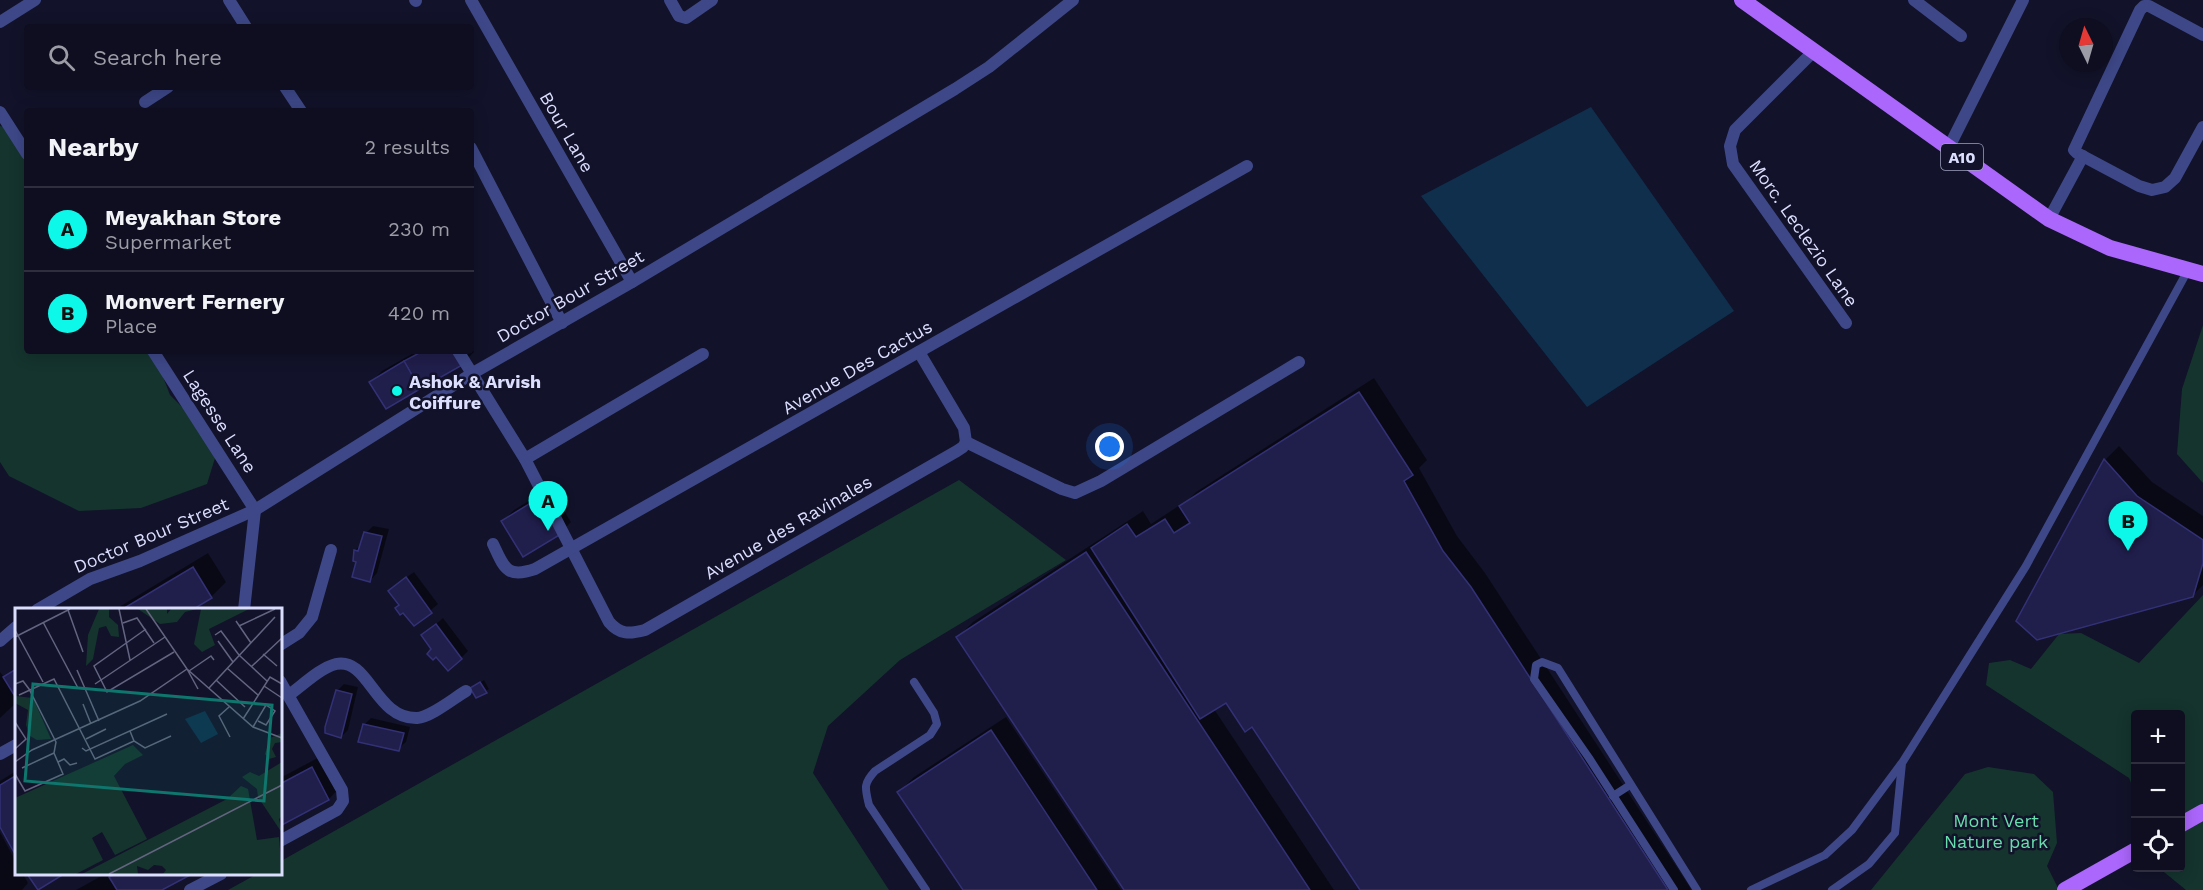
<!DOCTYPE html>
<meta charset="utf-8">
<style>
body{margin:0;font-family:"Work Sans",sans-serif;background:#1c1c2d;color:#f1f3f6}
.controls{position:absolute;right:18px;bottom:18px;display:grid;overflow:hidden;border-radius:6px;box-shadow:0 3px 15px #0003}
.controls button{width:54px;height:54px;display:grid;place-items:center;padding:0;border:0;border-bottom:2px solid #2e2e3e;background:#0e0e20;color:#f1f3f6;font:30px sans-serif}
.compass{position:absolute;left:2059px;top:18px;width:54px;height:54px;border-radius:50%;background:#0e0e20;box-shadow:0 3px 15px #0003;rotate:355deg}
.you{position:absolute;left:1110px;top:447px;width:21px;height:21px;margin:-15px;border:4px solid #fff;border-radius:50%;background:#1a73e8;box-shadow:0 0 0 9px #1a73e833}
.badge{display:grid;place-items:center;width:39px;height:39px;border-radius:50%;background:#0ef8e9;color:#111;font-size:20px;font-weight:700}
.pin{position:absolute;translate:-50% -50px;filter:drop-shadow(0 2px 3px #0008)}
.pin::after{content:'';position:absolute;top:32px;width:21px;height:18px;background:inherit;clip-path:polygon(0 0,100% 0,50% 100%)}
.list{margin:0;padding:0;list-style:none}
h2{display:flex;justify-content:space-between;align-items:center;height:78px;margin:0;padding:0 24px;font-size:26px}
h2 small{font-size:20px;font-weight:400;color:#9b9ca5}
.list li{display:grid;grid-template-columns:39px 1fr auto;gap:18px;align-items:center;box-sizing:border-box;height:84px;padding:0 24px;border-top:2px solid #2e2e3e}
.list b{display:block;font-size:22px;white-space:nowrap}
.list p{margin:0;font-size:20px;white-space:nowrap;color:#9b9ca5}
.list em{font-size:20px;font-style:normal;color:#9b9ca5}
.icon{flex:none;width:33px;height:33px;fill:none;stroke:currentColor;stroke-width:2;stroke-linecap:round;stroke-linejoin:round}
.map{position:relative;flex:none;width:2203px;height:890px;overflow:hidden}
.search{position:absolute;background:#0e0e20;box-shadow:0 3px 15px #0003;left:24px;top:24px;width:450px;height:66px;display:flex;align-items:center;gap:15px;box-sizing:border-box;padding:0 21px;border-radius:6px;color:#9b9ca5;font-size:22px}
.panel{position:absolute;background:#0e0e20;box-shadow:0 3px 15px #0003;left:24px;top:108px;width:450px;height:246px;border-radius:6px}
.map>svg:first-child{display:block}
</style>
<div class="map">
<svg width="2203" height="890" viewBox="0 0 2203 890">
<rect width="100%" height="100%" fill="#12122a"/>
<g fill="#15342e">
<path d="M0,126L8,128L27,159V351H153L170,395L208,433L215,458L207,484L141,508L79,511L9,476L0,462Z"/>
<path d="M2203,325V483L2177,454L2182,389Z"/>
<path d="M959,480L1066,560L900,660L828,726L813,773L889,890H228L257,874H280L281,861Z"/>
<path d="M2203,595V890H2186L2159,868H2180V714H2136L2135,793L2129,778L1986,685L1989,663L2010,660L2031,669L2059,634L2081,633L2139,663Z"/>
<path d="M1988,767L2034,774L2053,792L2057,843L2047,866L2059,890H1871L1965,774Z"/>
</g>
<path fill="#0f2f4d" d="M1591,107L1734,311L1587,407L1421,196Z"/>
<g fill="#0007">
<path d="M471,346L474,352L463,363L371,382L382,371L417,351H471Z"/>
<path d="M1374,378L1427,460L1419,468L1457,536L1485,573L1691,889L1690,890H1362L1253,725L1227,701L1214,709L1334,890H1125L958,637L973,622L1143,511L1151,524L1180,505L1181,507L1196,492Z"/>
<path d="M2119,446L2152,482L2203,516V585L2193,595L2105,460Z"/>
<path d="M550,488L571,522L560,533L503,521L514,510Z"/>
<path d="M373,526L389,529L377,573L370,581L358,561L355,550L362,544L366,533Z"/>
<path d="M208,553L226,582L211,597L189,610H114Z"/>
<path d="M414,572L438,604L415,624L397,584Z"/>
<path d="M443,618L468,651L461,658L437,655L423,635Z"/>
<path d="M16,666V703L0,718V672L5,678Z"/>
<path d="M484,680L489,689L477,697L471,688Z"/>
<path d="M344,684L358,687L348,730L341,737L337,691Z"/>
<path d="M1006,717L1121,890H964L899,792L914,777Z"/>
<path d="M371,718L410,727L406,742L398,749L364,725Z"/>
<path d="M327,753L343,784L329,799L280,824V778Z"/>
<path d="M16,771V853L0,824V781Z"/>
<path d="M0,832L16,862V874H23L28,883L22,890H0Z"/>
<path d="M105,874H112L113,875L115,874H189L159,890H76Z"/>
</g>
<g fill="#201e4b" stroke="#333176" stroke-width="1.5">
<path d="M423,351H457L464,364L420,389L404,361Z"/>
<path d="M404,361L420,389L386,409L369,382Z"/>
<path d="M1359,392L1413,475L1404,481L1443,551L1471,587L1668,890H1360L1252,727L1245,732L1226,703L1200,719L1091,548L1127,524L1136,537L1165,519L1174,533L1190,523L1179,506Z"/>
<path d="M2104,459L2137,496L2203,540V563L2193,597L2037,640L2016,621Z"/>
<path d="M539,498L561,534L523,557L501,521Z"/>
<path d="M364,532L382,536L370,582L352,577L356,562L353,561L354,550L358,551Z"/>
<path d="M1086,552L1310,890H1124L956,637Z"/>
<path d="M193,567L212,598L192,610H121Z"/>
<path d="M406,577L432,613L414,626L403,613L400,615L395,608L399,605L388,591Z"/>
<path d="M436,624L462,659L448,671L436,657L433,660L427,654L431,649L421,635Z"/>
<path d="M16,669V698L3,677Z"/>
<path d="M480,682L487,693L476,698L470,688Z"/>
<path d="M336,690L352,694L341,738L325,733V727Z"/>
<path d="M363,724L404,733L399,751L358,742Z"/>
<path d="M991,730L1097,890H963L897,792Z"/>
<path d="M312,767L329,800L280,826V784Z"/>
<path d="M15,776L16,779V856L0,827V785Z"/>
<path d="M27,874H64L38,890Z"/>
<path d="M116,874H192L162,890H117L109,877Z"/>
</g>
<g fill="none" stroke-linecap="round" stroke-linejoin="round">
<g stroke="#3e4888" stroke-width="8">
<path d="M914,682L934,713L937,724L930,735L875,771C863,784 865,788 869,805L926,890"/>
<path d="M1613,796L1630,785"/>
<path d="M1674,890L1589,758L1534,679L1536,665L1542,662L1558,668L1697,890"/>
<path d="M1751,890L1825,855L1852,830L1901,764"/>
<path d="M1832,890L1869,864L1895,833L1902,763L2026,566L2188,270"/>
</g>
<g stroke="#3e4888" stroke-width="12">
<path d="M229,0L246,27"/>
<path d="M415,0L416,1"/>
<path d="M471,0L632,282"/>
<path d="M670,0L679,16L686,18L712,0"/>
<path d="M1914,0L1961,36"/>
<path d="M0,22L35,0"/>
<path d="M2203,35L2149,6H2144L2140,10L2074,150L2077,153L2139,186L2152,190L2165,187L2175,178L2203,127"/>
<path d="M1813,52L1735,130L1730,146L1733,164L1846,323"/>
<path d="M285,87L301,111"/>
<path d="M145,102L168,87"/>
<path d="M0,112L27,154"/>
<path d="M1949,147L2023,0"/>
<path d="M471,148L562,323"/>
<path d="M2049,219L2083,156"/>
<path d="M153,351L255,510L244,610"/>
<path d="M458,351L525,459L609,622C620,635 630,634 645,630L957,451L963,447L966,442"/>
<path d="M919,352L964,428L966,442"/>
<path d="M966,442L1062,489L1075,493L1101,481L1299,362"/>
<path d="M525,459L703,354"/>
<path d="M493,544C504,567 506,579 535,569L1247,166"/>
<path d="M37,610L90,579L140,561L255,510L473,373L632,282L955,89L989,67L1073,0"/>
<path d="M0,641L16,627"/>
<path d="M280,645L299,633L312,617L331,550"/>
<path d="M280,681L342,790L343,801L337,810L280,841"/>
<path d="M289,695C303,685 320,668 336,664C369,657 375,719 417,718C431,717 454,698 466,691"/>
<path d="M0,754L16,745"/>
<path d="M190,890L221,874"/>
</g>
<g stroke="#ab66fb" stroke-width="16">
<path d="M1742,0L2049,219L2110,248L2203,274"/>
<path d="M2180,825L2203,812"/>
<path d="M2065,890L2136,850"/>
</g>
</g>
<circle fill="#0ef8e9" stroke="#12122a" stroke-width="2" cx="397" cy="391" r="6"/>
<g text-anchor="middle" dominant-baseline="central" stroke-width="5" stroke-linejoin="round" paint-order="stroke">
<rect fill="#12122a" stroke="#9fa1be" stroke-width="1.5" x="1941" y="144" width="42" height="26" rx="4.5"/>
<g font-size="16" font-weight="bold" fill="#dcdefe">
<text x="1962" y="157">A10</text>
</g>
<g font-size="18" fill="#dcdefe" stroke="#12122a">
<text transform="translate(567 132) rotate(60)">Bour Lane</text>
<text transform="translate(1804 233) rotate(55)">Morc. Leclezio Lane</text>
<text transform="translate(570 296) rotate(-30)">Doctor Bour Street</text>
<text transform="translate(857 367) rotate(-30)">Avenue Des Cactus</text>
<text transform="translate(220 421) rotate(57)">Lagesse Lane</text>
<text transform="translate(788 527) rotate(-30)">Avenue des Ravinales</text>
<text transform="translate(151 535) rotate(-23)">Doctor Bour Street</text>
</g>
<g font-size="18" font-weight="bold" fill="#dcdefe" stroke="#12122a" text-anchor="start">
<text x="409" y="381">Ashok &amp; Arvish<tspan x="409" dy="21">Coiffure</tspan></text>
</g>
<g font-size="18" fill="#68dead" stroke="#12122a">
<text x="1996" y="820">Mont Vert<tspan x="1996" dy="21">Nature park</tspan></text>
</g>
</g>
<g transform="translate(15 608)">
<rect width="267" height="267" fill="#12122a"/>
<path d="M84,1H94V9L103,17L104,29L96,28L91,18L84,20L78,51L71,58L73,27ZM123,1H152V6L156,1H182L170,4L162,14L145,16ZM186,1H234L194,21L200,37L187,44L179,36ZM0,88L18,90L36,131L22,132L15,128L11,117L13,102L0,95ZM267,125V134L260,135L257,141L261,149L254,151L250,146L255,130ZM118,137L128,147L110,156L99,168L132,231L100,247L87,224L77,230L88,252L61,266H0V190ZM267,154V208L264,211L267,225L243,189L242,181L227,169L235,164L244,168ZM226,178L233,181L242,232L264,229L267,266H148L151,262L147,258L139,257L133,262L122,258L123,266H67L212,191Z" fill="#15342e"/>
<path d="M190,103L203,126L186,135L170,111Z" fill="#0f2f4d"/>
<path fill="none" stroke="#63647f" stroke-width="1.5" d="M104,1L115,52M131,1L172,61L238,119L267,130M53,2L68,44M221,13L236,35M28,14L63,80M108,15L122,10L139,35M224,18L260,1M131,21L79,58L92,84L159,44M0,22L28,74M200,27L206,23L224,47L252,73M0,29L55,1M203,33L218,54M248,46L262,58M236,59L267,30M212,60L243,87M62,62L84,113M174,63L196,48L199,52M201,72L230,99M0,76L8,73L14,81L41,134L39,145L48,166L10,183L0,166M80,76L150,29M249,78L267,90M194,80L260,9M4,87L39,71L80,151L119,133M68,96L76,116M214,99L204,108L215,129M228,111L255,69L267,76M0,114L11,131L0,141M238,119L251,97L260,103L251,117L243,113M115,123L119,133L130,140L156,128M71,131L91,121M67,140L71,143L152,106M0,154L17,142L125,93L172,61L183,81M43,154L49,151L55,157L62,155M7,160L39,145M94,266L267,177"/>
<path fill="#0f766e" fill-opacity="0.15" stroke="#0f766e" stroke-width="3" d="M18,76L257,97L249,193L10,173Z"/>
<rect width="267" height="267" fill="none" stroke="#dcdefe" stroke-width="3"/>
</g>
</svg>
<div class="controls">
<button>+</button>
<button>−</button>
<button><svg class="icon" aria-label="locate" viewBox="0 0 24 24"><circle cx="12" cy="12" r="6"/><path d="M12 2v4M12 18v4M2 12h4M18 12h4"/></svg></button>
</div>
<svg class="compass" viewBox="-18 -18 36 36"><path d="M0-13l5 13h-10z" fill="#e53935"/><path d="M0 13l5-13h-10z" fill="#9b9ca5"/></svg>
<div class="you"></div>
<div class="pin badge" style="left:548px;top:531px">A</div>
<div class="pin badge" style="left:2128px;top:551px">B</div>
<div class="search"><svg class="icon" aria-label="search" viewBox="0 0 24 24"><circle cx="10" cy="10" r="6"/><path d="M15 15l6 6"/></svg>Search here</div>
<section class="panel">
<h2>Nearby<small>2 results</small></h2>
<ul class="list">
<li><span class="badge">A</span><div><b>Meyakhan Store</b><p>Supermarket</p></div><em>230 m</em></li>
<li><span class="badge">B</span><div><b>Monvert Fernery</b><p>Place</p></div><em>420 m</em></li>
</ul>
</section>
</div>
